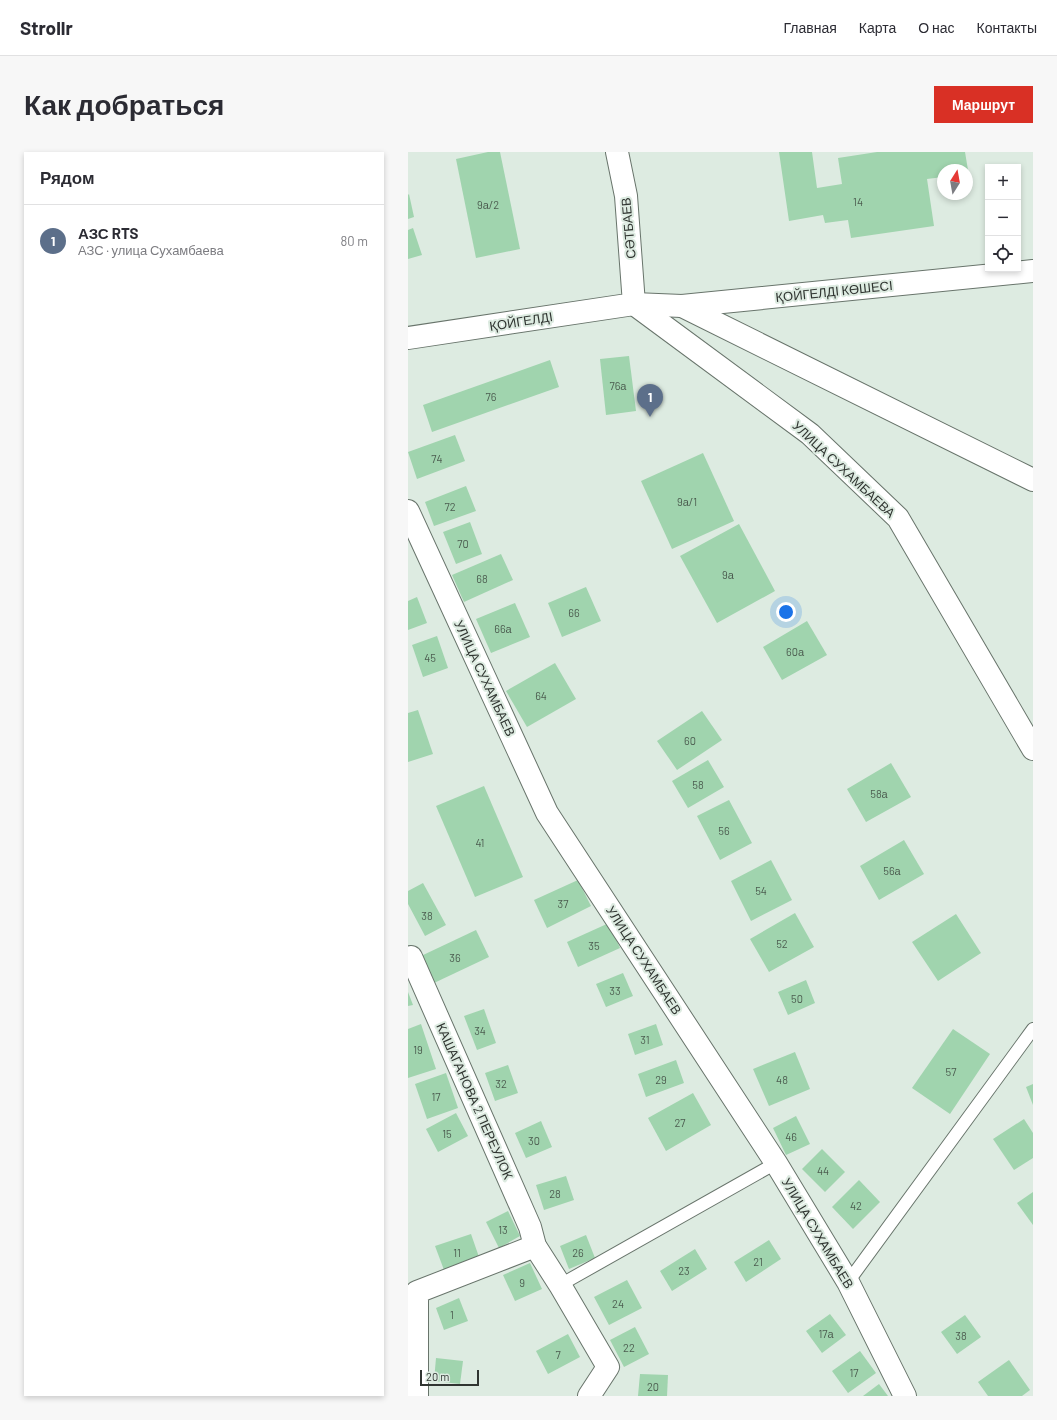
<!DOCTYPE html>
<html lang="ru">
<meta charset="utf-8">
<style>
body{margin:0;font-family:Barlow,sans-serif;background:#f7f7f7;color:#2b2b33}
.controls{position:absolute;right:12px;top:12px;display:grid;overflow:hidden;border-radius:0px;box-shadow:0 2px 6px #0003}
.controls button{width:36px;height:36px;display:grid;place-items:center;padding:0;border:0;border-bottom:1px solid #e1e1e2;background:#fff;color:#2b2b33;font:20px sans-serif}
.compass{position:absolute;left:529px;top:12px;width:36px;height:36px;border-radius:50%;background:#fff;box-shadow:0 2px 6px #0003;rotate:11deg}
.scale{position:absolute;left:12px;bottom:10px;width:59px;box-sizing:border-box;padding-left:4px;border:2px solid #303531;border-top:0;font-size:11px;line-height:14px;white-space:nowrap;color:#303531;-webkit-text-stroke:3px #ddebe1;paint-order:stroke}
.you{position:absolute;left:378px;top:460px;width:14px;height:14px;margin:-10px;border:3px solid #fff;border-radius:50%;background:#1a73e8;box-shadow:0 0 0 6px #1a73e833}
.badge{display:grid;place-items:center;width:26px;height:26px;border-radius:50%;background:#d93025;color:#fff;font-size:13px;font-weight:700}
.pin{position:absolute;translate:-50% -33px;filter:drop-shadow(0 1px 2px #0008)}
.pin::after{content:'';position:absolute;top:21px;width:14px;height:12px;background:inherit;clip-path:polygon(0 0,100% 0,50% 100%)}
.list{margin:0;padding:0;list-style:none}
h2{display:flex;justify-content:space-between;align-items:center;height:52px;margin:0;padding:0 16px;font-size:17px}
h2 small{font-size:13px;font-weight:400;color:#7c7c81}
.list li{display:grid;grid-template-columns:26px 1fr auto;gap:12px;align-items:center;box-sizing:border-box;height:72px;padding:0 16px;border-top:1px solid #e1e1e2}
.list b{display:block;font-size:15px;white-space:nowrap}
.list p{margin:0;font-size:13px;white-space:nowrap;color:#7c7c81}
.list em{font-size:13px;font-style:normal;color:#7c7c81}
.icon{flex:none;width:22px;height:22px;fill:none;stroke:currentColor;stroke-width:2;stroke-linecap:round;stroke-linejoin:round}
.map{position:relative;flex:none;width:625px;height:1244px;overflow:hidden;border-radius:0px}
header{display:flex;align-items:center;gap:24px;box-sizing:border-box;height:56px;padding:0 20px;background:#fff;border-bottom:1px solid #e1e1e2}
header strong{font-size:19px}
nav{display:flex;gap:22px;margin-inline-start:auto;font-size:14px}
.intro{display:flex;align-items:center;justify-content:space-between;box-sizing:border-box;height:96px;padding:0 24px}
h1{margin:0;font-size:28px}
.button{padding:10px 18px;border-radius:0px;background:#d93025;color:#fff;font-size:14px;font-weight:700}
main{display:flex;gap:24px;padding:0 24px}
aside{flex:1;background:#fff;border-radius:0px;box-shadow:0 2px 6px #0003}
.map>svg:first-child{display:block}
</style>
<header>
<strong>Strollr</strong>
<nav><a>Главная</a><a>Карта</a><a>О нас</a><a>Контакты</a></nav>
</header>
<div class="intro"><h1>Как добраться</h1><a class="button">Маршрут</a></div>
<main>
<aside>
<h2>Рядом<small></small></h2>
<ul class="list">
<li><span class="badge" style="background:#5c6f8a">1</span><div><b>АЗС RTS</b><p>АЗС · улица Сухамбаева</p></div><em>80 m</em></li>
</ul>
</aside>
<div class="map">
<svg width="625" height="1244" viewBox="0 0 625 1244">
<rect width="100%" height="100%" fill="#ddebe1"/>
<g fill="#a0d4ae">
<path d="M80,0H92L112,97L68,106L48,7Z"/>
<path d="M371,0H404L409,36L434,32L430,6L469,0H557L560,18H535V25L519,27L526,74L443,86L440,68L417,71L415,63L381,69Z"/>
<path d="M1,42L6,65L0,67V43Z"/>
<path d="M5,76L14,103L0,107V78Z"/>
<path d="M221,204L228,259L198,263L192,207Z"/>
<path d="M142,208L151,235L24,280L15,253Z"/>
<path d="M47,283L57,309L9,327L0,300Z"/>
<path d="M295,301L326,369L264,397L233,329Z"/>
<path d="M58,334L68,359L26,374L17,350Z"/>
<path d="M62,370L74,402L48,412L35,380Z"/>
<path d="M331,372L367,439L309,471L272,404Z"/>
<path d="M93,402L105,428L56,450L44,423Z"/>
<path d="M178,435L193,469L154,485L140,451Z"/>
<path d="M9,445L19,471L0,478V449Z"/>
<path d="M107,451L122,485L83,501L68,467Z"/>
<path d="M399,469L419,503L374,528L355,495Z"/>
<path d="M29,484L40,516L15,525L4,493Z"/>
<path d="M147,511L168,547L119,575L98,539Z"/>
<path d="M10,558L25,602L0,610V561Z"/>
<path d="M294,559L314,588L269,618L249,589Z"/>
<path d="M300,608L316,635L280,656L264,629Z"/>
<path d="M483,611L503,645L458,670L439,637Z"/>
<path d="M76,634L115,725L67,745L28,654Z"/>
<path d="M321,648L344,691L312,708L289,664Z"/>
<path d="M496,688L516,722L471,748L452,714Z"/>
<path d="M363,708L384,748L343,769L323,729Z"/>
<path d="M170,728L183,754L139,776L126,748Z"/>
<path d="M15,731L38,773L17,784L0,752V739Z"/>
<path d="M387,761L406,795L361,820L342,787Z"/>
<path d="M548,762L573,801L530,829L504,790Z"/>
<path d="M201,771L212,796L170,815L159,790Z"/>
<path d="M68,778L81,805L26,831L13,804Z"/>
<path d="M215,821L225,844L198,855L188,832Z"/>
<path d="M398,828L407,851L380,863L370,840Z"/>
<path d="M0,840L5,853L0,854Z"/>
<path d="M76,857L88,891L69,898L56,864Z"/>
<path d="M13,872L28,917L0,926V877Z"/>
<path d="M248,872L255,893L227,903L220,882Z"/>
<path d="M545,877L582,902L542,962L504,936Z"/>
<path d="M387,900L402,937L361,954L345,917Z"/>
<path d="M268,908L276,931L238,945L230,922Z"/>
<path d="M100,913L110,941L87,949L77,921Z"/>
<path d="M38,921L50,956L19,967L7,932Z"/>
<path d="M625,932V953L618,935Z"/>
<path d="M285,941L303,973L258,999L240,966Z"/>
<path d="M48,961L60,984L30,1000L18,977Z"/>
<path d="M388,964L402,992L378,1003L365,976Z"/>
<path d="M616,967L625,981V1006L606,1018L585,987Z"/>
<path d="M133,969L144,995L118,1006L107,981Z"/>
<path d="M414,997L437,1020L417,1040L394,1017Z"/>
<path d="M158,1024L166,1048L136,1058L128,1033Z"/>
<path d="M451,1028L472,1050L445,1077L424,1055Z"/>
<path d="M625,1040V1073L609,1051Z"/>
<path d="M100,1059L112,1084L91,1096L78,1070Z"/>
<path d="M63,1082L71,1105L36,1118L27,1094Z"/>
<path d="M178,1083L187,1106L161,1117L152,1094Z"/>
<path d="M361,1088L373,1107L338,1130L326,1110Z"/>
<path d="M287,1097L299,1117L264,1139L252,1119Z"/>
<path d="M122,1111L134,1137L107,1149L95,1123Z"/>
<path d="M219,1128L234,1156L201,1173L186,1145Z"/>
<path d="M51,1146L60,1169L36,1178L28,1156Z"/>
<path d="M422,1162L438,1183L414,1201L398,1179Z"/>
<path d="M557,1163L573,1185L549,1202L533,1180Z"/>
<path d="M227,1175L241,1202L216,1215L202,1188Z"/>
<path d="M160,1182L172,1205L140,1222L128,1199Z"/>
<path d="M452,1199L468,1221L440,1241L424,1219Z"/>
<path d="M28,1206L55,1209L52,1232L26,1229Z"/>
<path d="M601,1208L622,1238L614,1244H580L570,1230Z"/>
<path d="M232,1222L260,1223L259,1244H230Z"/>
<path d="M471,1232L480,1244H455Z"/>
</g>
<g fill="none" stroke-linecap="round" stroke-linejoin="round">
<g stroke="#68746b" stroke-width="14">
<g id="service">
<path d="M440,1130L625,877"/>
<path d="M152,1133L368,1011"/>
</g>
</g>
<g stroke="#68746b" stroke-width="24">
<g id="minor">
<path d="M226,152L402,282L490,366L625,597"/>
<path d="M226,152L274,154L625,119"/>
<path d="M274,154L625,328"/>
<path d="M0,359L139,661L368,1011L440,1130L497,1244"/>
<path d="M3,805L122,1075L127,1094L152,1133L200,1215L181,1244"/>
<path d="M9,1244V1140L127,1094"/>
</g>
</g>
<g stroke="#68746b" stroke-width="24">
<path id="tertiary" d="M0,186L226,152L218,44L209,0"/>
</g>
<use href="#service" stroke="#fff" stroke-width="12"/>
<use href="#minor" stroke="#fff" stroke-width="22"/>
<use href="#tertiary" stroke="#fff" stroke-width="22"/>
</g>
<g text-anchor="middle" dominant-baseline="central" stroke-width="4" stroke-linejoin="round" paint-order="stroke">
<g font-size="11" fill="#4c5d50">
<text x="450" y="49">14</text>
<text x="80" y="52">9а/2</text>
<text x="210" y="233">76а</text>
<text x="83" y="244">76</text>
<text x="29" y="306">74</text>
<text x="279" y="349">9а/1</text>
<text x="42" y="354">72</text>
<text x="55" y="391">70</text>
<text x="320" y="422">9а</text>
<text x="74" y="426">68</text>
<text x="166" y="460">66</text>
<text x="95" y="476">66а</text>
<text x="387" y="499">60а</text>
<text x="22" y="505">45</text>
<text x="133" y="543">64</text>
<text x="282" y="588">60</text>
<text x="290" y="632">58</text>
<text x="471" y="641">58а</text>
<text x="316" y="678">56</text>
<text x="72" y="690">41</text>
<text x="484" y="718">56а</text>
<text x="353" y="738">54</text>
<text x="155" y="751">37</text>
<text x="19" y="763">38</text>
<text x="374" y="791">52</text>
<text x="186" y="793">35</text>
<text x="47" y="805">36</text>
<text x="207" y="838">33</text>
<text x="389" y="846">50</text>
<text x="72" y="878">34</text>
<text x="237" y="887">31</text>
<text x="10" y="897">19</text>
<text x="543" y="919">57</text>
<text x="253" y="927">29</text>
<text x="374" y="927">48</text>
<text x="93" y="931">32</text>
<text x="28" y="944">17</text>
<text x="272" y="970">27</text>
<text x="39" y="981">15</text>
<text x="383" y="984">46</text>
<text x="126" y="988">30</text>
<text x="415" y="1018">44</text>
<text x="147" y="1041">28</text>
<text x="448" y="1053">42</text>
<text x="95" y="1077">13</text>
<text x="49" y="1100">11</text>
<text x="170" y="1100">26</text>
<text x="350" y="1109">21</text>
<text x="276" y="1118">23</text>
<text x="114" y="1130">9</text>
<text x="210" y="1151">24</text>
<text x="44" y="1162">1</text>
<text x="418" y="1181">17а</text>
<text x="553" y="1183">38</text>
<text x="221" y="1195">22</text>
<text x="150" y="1202">7</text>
<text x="446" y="1220">17</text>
<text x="245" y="1234">20</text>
</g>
<g font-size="13" fill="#303531" stroke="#ddebe1">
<text transform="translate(220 76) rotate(-95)">СӘТБАЕВ</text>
<text transform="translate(426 139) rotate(-6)">ҚОЙГЕЛДІ КӨШЕСІ</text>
<text transform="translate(113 169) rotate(-9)">ҚОЙГЕЛДІ</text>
<text transform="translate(436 317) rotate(43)">УЛИЦА СУХАМБАЕВА</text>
<text transform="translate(77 526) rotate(65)">УЛИЦА СУХАМБАЕВ</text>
<text transform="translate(236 808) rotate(57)">УЛИЦА СУХАМБАЕВ</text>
<text transform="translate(67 949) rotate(66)">КАШАГАНОВА 2 ПЕРЕУЛОК</text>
<text transform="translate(410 1081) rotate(59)">УЛИЦА СУХАМБАЕВ</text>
</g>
</g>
</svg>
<div class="controls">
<button>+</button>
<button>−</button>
<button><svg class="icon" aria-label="locate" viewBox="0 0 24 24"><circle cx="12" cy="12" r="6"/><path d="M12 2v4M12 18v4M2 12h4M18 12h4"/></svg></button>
</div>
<svg class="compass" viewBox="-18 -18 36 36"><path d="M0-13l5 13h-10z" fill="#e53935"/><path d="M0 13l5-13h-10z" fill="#7c7c81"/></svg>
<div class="scale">20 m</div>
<div class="you"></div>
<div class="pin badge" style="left:242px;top:265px;background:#5c6f8a">1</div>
</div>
</main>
